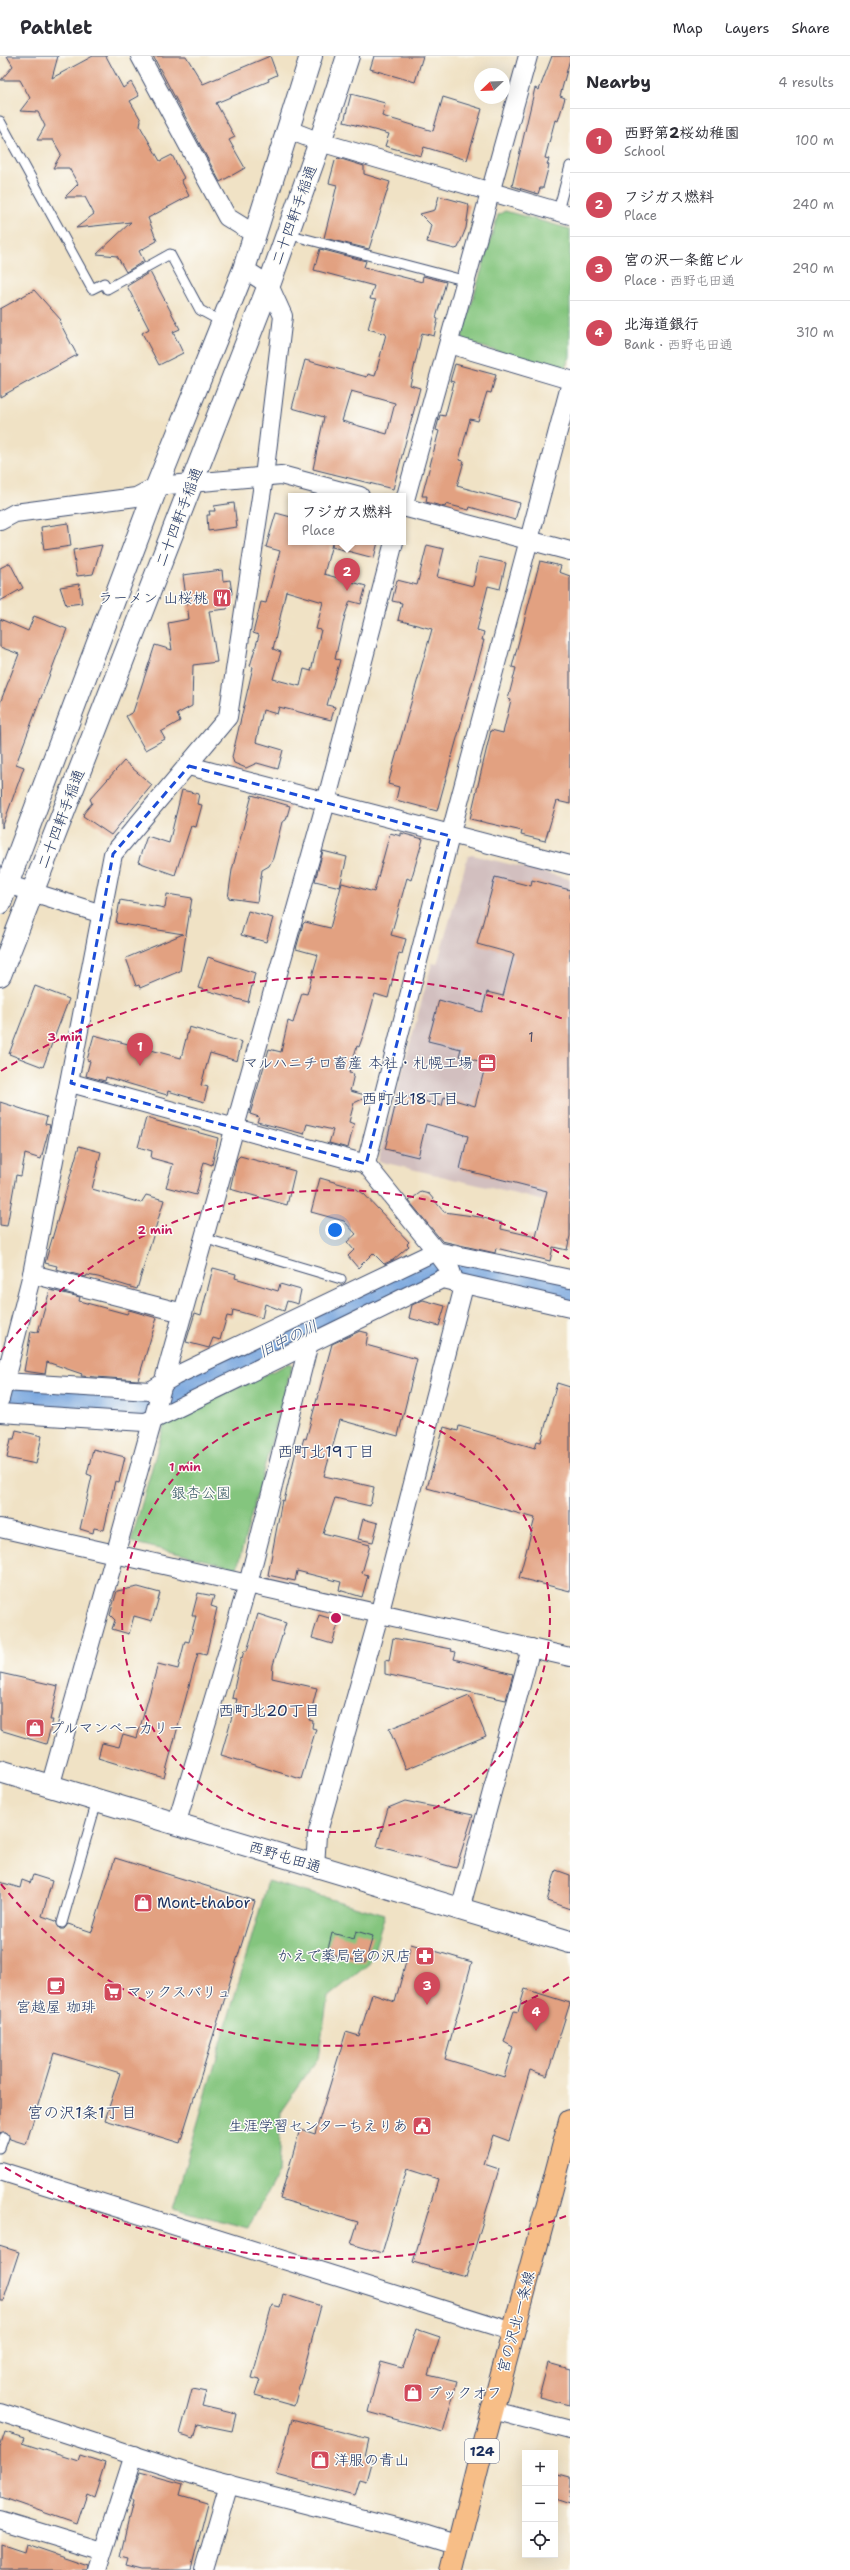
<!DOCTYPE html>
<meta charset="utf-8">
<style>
body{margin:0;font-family:"Shantell Sans","Klee One",sans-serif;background:#f2f2f3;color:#2b2b33}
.controls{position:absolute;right:12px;bottom:12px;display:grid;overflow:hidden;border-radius:0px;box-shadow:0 4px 16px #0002}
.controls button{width:36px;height:36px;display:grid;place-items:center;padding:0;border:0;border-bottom:1px solid #e1e1e2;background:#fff;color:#2b2b33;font:20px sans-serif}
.compass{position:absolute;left:474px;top:12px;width:36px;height:36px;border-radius:50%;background:#fff;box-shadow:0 4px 16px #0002;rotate:247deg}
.you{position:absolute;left:335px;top:1174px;width:14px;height:14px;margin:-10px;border:3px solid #fff;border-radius:50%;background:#1a73e8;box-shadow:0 0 0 6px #1a73e833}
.badge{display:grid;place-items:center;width:26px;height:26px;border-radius:50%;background:#d1495b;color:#fff;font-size:13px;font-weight:700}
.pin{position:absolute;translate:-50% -33px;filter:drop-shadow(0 1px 2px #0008)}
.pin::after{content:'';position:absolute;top:21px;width:14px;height:12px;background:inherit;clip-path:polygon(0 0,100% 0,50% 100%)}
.popup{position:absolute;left:288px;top:437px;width:118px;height:52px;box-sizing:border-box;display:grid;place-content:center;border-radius:0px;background:#fff;filter:drop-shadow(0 1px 3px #0005);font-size:13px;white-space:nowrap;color:#7c7c81}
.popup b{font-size:15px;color:#2b2b33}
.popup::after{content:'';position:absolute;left:50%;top:100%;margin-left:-8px;border:8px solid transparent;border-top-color:#fff}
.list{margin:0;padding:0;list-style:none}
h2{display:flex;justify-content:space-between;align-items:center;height:52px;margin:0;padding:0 16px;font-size:17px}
h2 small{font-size:13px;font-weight:400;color:#7c7c81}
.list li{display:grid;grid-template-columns:26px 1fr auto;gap:12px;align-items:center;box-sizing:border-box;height:64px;padding:0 16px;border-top:1px solid #e1e1e2}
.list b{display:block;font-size:15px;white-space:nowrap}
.list p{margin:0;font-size:13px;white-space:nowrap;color:#7c7c81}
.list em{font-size:13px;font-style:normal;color:#7c7c81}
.icon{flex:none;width:22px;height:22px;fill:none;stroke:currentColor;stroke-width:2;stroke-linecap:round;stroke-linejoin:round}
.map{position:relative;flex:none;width:570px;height:2514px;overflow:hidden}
header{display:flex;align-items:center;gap:24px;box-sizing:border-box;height:56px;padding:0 20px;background:#fff;border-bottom:1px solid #e1e1e2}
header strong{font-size:19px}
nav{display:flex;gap:22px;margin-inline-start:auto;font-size:14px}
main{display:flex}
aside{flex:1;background:#fff}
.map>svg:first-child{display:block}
</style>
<header>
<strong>Pathlet</strong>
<nav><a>Map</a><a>Layers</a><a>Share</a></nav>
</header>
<main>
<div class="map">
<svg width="570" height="2514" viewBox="0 0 570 2514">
<rect width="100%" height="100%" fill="#fdfcf7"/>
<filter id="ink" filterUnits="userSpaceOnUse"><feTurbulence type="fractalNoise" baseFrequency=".025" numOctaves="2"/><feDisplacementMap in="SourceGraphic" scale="8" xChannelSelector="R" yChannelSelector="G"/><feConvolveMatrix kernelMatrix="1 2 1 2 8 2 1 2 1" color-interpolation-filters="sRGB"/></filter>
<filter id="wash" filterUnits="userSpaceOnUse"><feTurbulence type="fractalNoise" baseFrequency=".012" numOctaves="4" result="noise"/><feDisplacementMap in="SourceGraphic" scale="16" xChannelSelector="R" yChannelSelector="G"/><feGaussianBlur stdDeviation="0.9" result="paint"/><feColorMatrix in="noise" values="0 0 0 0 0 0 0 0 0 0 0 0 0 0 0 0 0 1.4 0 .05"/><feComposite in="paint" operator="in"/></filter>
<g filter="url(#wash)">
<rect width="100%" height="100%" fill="#f0e2c5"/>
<path fill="#d2bfbf" d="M473,799L570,823V1151L378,1105L432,907L437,908L468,800Z"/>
<g fill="#84c57e" stroke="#507a6e">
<path d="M505,155L570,173V301L564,314L465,286L462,280L498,159Z"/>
<path d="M290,1307L292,1310L237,1512L131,1486L165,1366Z"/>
<path d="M268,1825L385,1859L370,1907L328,1941L318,2002L281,2055L278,2117L248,2172L173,2152Z"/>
</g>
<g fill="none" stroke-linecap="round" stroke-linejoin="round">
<path stroke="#73a3dd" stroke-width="32" d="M0,1341L80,1343L136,1349L172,1340L427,1214L459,1208L570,1235"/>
</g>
<g id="blocks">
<g fill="#e2a181" fill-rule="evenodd">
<path d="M7,0H58L52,22L93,0H106L123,32L131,26L139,40L130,45L141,64L140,70L160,105L172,99L184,122L181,124L189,140L148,162L157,185L139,195L144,205L126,216L117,200L97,198L131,166L76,172L94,158L85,141H65L78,128L69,112H53L61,98L53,84H37L45,70L38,56L20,55L30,42L20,24H1L13,10Z"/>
<path d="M153,0H186L203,28L270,0L277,19L268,23L269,25L216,47L235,81L229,84L245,112L220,126Z"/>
<path d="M374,0H423L415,26L370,13Z"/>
<path d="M552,0H570V3L560,40L565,42L558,65L555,64L545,102L549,103L547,108L549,109L543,132H540L538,138L512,130L535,32L539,34Z"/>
<path d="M351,38L385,47L382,60L433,75L443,41L482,53L467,104L424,91L421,100L385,90L389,78L344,66Z"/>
<path d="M338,102L364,110V118L390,126L369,193L324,182L337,129L329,127L335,105Z"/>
<path d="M439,140L468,148L469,151L466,172L458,192L455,193L427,186L431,169L420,158L435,154Z"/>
<path d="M320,193L366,205L364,211L422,226L423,220L446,226L436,262L438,263L434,280L422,277L410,329L420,332L393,433L313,413L324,361L292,352L305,304L367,321L368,318L375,320L386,278L368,273L376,244L370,243L374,230L314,214ZM351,335L395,347L387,378L342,365Z"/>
<path d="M150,216L180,273L173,276L183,297L159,309L142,277L149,273L127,230Z"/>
<path d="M34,234L61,264L59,265L77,299L0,341V253Z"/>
<path d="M455,308L496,319L491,337L487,336L478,365L470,363L459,404L464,405L457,430L520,447L515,464L470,451L469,454L446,448L445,451L426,446L427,440H422L439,375L436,374L440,359L445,360L454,326L450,325Z"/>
<path d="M234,447L237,471L208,475L207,459H210L209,455H215L214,450Z"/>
<path d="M276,457L291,461V486H378L374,502L332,491V488L324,518L366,530L361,548L350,545L345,559L335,603L340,604L327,649L335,651L331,664L279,651L277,658L263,654L256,686L283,694L278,713L257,707L246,712L234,707L232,701L253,611L250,610L259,579L253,577L261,546L266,547L280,495L266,491ZM286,535L323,546L316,573L321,574L311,615L304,613L300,630L273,623L281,596L273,593Z"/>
<path d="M68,467L71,490L44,494L41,471Z"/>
<path d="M102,489L93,518L77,520L73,494Z"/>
<path d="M427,489L444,493L437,521L473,530L479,501L506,507L500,533L488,530L477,574L484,576L482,584H484L437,755L396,744L399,731L388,728L432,573L398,564L402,547L392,545L397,524L417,529Z"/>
<path d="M540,505L561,510L559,516L570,520V748L557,745L545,785L521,779L522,775L470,763L491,674L503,677L511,644L508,643L516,612L512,611Z"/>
<path d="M10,507L23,532L0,545V512Z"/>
<path d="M222,514L223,525L230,524L232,537L227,553L209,555L217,606L193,609L192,650L177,658L180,665L161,676L165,683L145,694L126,660L133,656L155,589L172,594L168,567L189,563L183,519Z"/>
<path d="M79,528L82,547L66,549L60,531Z"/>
<path d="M34,560L67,573L16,708L24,711L2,772L0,647L19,598L0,591V563L28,575Z"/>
<path d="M124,705L152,729L111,779L83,760L84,757L92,747L90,743Z"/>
<path d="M182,734L199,738L197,748L202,749L196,771L191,770L175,819L138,806L147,780L169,787Z"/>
<path d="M252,739L290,750L286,764L282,766L273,802L269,810L262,814L257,846L228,842L232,814Z"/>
<path d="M390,777L401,780V777L423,783L411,824L407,822L391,879L406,883L402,898L399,897L388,942L375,938L365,974L359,991L357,990L349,1017L354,1018L350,1035L369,1040L354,1047L349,1066L354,1068L348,1092L329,1087L333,1074L307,1068L304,1078L257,1066L259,1061L250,1058L269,993L281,996L288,965L293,967L302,937L307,938L318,899L296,893L303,868L305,866L330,872L342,827L374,836Z"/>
<path d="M323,795L347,801L340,831L315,825Z"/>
<path d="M495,821L531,830L532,824L570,834V1180L567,1194L553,1191L550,1205L496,1192L495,1197L442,1185L409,1145L421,1136L429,1138L444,1156L480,1161L502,1167L501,1173L536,1181L547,1135L460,1113L468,1080L426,1068L418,1101L385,1093L398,1038L442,1050L444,1041L475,1050L486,1007L459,1000L461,993L428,985L439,944L482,956L487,936L503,940L514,898L477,888Z"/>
<path d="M167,838L192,842L180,915L140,932L139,929L136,930L126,902L183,878L116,867L120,844L165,852Z"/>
<path d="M248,855L273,862L266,886L241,879Z"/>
<path d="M208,901L255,917L248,946L198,932Z"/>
<path d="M35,930L69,943L43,1011L9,998Z"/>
<path d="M189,971L242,986L237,1005L210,997L201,1029L208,1031L204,1046L168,1035L167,1039L106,1021L105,1025L86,1020L90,1005L87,1004L94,979L181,1002Z"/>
<path d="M0,1046L47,1061L45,1068L50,1069L41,1103L25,1098L21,1120L16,1119L7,1170L0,1169Z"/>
<path d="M146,1062L218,1082L212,1109L204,1106L196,1139L166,1131L173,1108L151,1102L152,1095L138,1091Z"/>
<path d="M79,1090L101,1096L92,1133L141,1147L146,1139L164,1144L137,1233L98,1221L87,1219L86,1221L56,1213L57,1210L45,1207Z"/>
<path d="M240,1100L295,1115L287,1149L230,1133L237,1103Z"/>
<path d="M320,1122L355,1132L364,1138L409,1186L407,1188L409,1190L393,1204L384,1208L373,1197L358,1212L348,1200L354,1194L347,1186L356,1178L344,1165L311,1156Z"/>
<path d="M213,1212L236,1218L235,1222L278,1235L280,1228L301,1234L298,1248L287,1245L284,1255L265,1248L262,1262L233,1254L232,1261L227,1260L220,1284L213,1282L209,1292L186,1286L195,1257L201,1259Z"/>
<path d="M50,1234L80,1241L79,1245L127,1258L129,1254L157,1262L138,1324L81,1320L82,1318L47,1306L45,1318L24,1315L31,1275L38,1276Z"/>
<path d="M423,1244L445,1250L439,1270L409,1262L412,1249Z"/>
<path d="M360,1275L368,1277L366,1289L417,1303L398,1380L340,1364L324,1420L374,1431L370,1450L335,1442L323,1477L370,1489L362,1517L368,1519L362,1541L339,1534L341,1526L297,1515L295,1525L268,1519L282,1444L284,1445L297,1391L301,1392L304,1382L306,1383L332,1288Z"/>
<path d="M557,1327L570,1331V1535L519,1522L535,1462L427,1432L444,1371L458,1375L459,1370L535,1392L537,1385L541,1386Z"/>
<path d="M16,1374L42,1380L36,1408L7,1402L11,1383H14Z"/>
<path d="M93,1393L125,1401L119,1426L115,1425L104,1474L94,1472L93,1477L80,1473L92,1420L87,1418Z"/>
<path d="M363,1463L378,1467L373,1486L358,1483Z"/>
<path d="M138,1531L160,1537L152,1565L134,1560L129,1578L112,1573L115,1564L110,1559L117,1535Z"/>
<path d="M198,1537L214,1540L211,1550L217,1552L206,1599L198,1597L164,1722L98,1702L102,1687L119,1691L123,1678L137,1682L158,1608L178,1613L185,1585L189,1586L196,1560H192Z"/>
<path d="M258,1558L286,1567L273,1609L272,1622L317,1632L309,1664L313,1665L312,1672L316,1673L301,1723L221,1699L237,1643L232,1642L241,1601L242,1602L244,1595H247Z"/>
<path d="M319,1559L339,1565L332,1588L312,1582Z"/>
<path d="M393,1582L452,1593L451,1595L456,1596L454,1603L513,1618L506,1644L385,1618V1604L389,1605Z"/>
<path d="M0,1617L58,1630L50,1664H53L46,1688L0,1674Z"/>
<path d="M469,1640L486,1680L406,1713L389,1673Z"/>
<path d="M405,1745L473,1759L456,1812L377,1790L388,1752Z"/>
<path d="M115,1802L255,1845L180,2087L105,2064L120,2017L54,1997L26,2088L10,2083L6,2076L0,2077V1826L20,1832L22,1824L30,1827L33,1819L52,1825L42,1860L56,1865L60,1873H64L68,1868L92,1876Z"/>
<path d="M556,1814L570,1819V1853L547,1845Z"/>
<path d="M356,1875L373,1880L365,1907L327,1897L332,1877L354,1883Z"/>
<path d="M411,1888L472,1906L445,2003L504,2021L513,1991L504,1986L514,1955L518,1956L525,1933L570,1947L547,2020L530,2014L509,2085L493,2079L484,2108L499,2113L466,2221L413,2206L438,2123L407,2113L382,2197L351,2188L358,2166L280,2143L300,2073L315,2078L346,1976L359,1980L372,1938L395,1946Z"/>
<path d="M0,2190L19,2196L3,2245H0Z"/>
<path d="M283,2238L321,2250L294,2350L255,2339L260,2324L252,2322L272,2249L280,2251Z"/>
<path d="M416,2273L440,2281L428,2319L457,2326L443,2376L368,2356L381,2306L403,2312Z"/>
<path d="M548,2307L570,2313V2349L539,2341Z"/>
<path d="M192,2333L206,2336L202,2350L236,2358L232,2375L198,2368L194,2382L180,2378Z"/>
<path d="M292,2363L369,2383L365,2401L372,2403L366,2425L359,2423L354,2440L277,2419Z"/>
<path d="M5,2376L24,2382L22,2387L78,2405L80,2399L105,2407L94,2441L87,2438L77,2468L0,2441V2392Z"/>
<path d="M140,2416L183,2428L180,2439L208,2447L191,2514H142L126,2510L128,2503L120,2501L133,2445L131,2441Z"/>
<path d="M555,2417L570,2421V2448L555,2443Z"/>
<path d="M0,2488L24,2496L26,2488L88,2509L87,2514H0Z"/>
</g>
</g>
</g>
<g filter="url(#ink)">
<use href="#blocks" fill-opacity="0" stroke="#3b4a6d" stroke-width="1"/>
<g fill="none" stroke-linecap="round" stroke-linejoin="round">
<g stroke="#3b4a6d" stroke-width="11">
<g id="service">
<path d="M0,65L92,233L104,227L107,233L170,198L200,254L222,266"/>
<path d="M558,155L570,110"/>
<path d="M287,178L467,225"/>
<path d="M203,1182L341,1223"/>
<path d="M62,1867L97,1745"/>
<path d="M0,2092L4,2081"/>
</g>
</g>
<g stroke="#3b4a6d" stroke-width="20">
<g id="minor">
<path d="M140,0L227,161L256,179"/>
<path d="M289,74L320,86L570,159"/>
<path d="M449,288L570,324"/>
<path d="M403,451L528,0"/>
<path d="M403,451L570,495"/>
<path d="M0,465L15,457L136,441L157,430L281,419L360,440"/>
<path d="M189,710L570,809"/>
<path d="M0,826L102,858"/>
<path d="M71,1027L366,1108L436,1195L451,1215L455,1227"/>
<path d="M366,1108L450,780L570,330"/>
<path d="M32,1218L183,1257"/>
<path d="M4,1326L150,1335L175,1320L436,1195L570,1223"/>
<path d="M0,1343L32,1218L113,798L228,661L264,421L283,260L269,229L244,213"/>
<path d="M0,1357L144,1366L153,1364L442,1223L570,1252"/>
<path d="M0,1472L570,1601"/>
<path d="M50,1731L326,746L394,486"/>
<path d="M176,1769L248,1528L309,1287"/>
<path d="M315,1811L317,1779L379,1559L464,1230"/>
<path d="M460,1854L531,1592"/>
<path d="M0,2115L514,2276"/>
<path d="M493,2354L570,2374"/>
<path d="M0,2356L203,2422L427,2479L459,2489"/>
<path d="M0,2464L102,2495"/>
<path d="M97,2514L134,2399"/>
<path d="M204,2514L229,2428"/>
</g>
</g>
<g stroke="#3b4a6d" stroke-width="24">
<g id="tertiary">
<path d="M0,847L157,430L244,213L311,0"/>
<path d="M0,919L269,229L320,86L348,0"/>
<path d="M0,1715L570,1886"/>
</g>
</g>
<g stroke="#3b4a6d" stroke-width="24">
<path id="primary" d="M452,2514L484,2385L570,2065"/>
</g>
<use href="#service" stroke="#fff" stroke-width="9"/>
<use href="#minor" stroke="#fff" stroke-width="18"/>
<use href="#tertiary" stroke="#fff" stroke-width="22"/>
<use href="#primary" stroke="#f7be87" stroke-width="22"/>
</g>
</g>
<path fill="none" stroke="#1d4ed8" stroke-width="3" stroke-dasharray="8 5" stroke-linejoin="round" d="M189,710L450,780L366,1108L71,1027L113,798Z"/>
<g fill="none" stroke="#c2185b" stroke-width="2" stroke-dasharray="7 5">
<circle cx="336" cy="1562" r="214"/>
<path d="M569 1921A428 428 0 0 1 1 1828M1 1296A428 428 0 0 1 569 1203"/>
<path d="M566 2160A641 641 0 0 1 1 2109M1 1015A641 641 0 0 1 566 964"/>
</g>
<defs>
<g id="restaurant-square" transform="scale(1)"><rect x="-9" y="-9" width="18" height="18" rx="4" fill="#d1495b" stroke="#fdfcf7"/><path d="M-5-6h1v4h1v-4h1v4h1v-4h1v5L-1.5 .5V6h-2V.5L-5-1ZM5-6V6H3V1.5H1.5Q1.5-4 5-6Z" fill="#fff"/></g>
<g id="office-square" transform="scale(1)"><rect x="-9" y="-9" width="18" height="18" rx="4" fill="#d1495b" stroke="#fdfcf7"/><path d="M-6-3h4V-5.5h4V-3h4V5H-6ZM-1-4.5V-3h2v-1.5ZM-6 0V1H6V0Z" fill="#fff"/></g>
<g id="shop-square" transform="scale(1)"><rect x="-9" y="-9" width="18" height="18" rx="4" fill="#d1495b" stroke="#fdfcf7"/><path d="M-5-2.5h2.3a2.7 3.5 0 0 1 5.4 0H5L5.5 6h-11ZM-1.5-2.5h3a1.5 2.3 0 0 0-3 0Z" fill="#fff"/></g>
<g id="pharmacy-square" transform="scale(1)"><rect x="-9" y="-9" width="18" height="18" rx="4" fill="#d1495b" stroke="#fdfcf7"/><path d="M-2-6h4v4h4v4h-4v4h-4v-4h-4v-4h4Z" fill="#fff"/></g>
<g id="cafe-square" transform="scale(1)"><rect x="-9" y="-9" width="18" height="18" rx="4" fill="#d1495b" stroke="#fdfcf7"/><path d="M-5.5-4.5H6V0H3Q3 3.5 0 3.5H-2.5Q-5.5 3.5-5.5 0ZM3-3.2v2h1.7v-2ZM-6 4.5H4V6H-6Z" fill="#fff"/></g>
<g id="supermarket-square" transform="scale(1)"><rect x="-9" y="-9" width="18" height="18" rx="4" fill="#d1495b" stroke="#fdfcf7"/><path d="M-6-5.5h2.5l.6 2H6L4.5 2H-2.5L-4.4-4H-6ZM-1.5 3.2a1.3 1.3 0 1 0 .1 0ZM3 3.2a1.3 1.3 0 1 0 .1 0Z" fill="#fff"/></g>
<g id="civic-square" transform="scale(1)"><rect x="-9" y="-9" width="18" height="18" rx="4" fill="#d1495b" stroke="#fdfcf7"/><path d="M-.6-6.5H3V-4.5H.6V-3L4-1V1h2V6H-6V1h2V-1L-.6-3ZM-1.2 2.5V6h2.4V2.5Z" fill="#fff"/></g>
</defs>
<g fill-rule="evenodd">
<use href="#restaurant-square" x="222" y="542"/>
<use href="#office-square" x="487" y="1007"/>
<use href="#shop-square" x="35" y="1672"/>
<use href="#shop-square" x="143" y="1847"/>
<use href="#pharmacy-square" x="425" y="1900"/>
<use href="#cafe-square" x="56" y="1930"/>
<use href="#supermarket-square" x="113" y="1936"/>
<use href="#civic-square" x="422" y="2070"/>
<use href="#shop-square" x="413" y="2337"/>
<use href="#shop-square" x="320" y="2404"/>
</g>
<g text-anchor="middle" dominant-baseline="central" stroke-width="3" stroke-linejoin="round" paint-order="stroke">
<g font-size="13" fill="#4d4c67">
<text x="531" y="981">1</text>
</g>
<rect fill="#fdfcf7" stroke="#5f6c8c" stroke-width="1" x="465" y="2383" width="34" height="24" rx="3"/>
<g font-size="14" font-weight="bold" fill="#1b2f5e">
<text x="482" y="2395">124</text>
</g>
<g font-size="15" fill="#1b2f5e" stroke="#fdfcf7">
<text transform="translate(294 159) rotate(-70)">二十四軒手稲通</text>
<text transform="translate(179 461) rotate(-69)">二十四軒手稲通</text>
<text transform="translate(61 763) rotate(-69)">二十四軒手稲通</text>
<text transform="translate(285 1801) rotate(17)">西野屯田通</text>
<text transform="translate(516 2266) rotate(-75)">宮の沢北一条線</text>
</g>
<g font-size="15" fill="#1b2f5e" stroke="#fdfcf7" text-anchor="start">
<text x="208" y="542" text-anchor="end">ラーメン 山桜桃</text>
<text x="473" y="1007" text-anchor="end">マルハニチロ畜産 本社・札幌工場</text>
<text x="49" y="1672">プルマンベーカリー</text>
<text x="157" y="1847">Mont-thabor</text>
<text x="411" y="1900" text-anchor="end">かえで薬局宮の沢店</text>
<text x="127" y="1936">マックスバリュ</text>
<text x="56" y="1951" text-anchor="middle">宮越屋 珈琲</text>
<text x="408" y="2070" text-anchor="end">生涯学習センターちえりあ</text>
<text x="427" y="2337">ブックオフ</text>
<text x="334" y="2404">洋服の青山</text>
</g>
<g font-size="15" fill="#3a5c68" stroke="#fdfcf7">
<text x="201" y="1437">銀杏公園</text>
</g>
<g font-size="16" fill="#1b2f5e" stroke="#fdfcf7">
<text x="410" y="1042">西町北18丁目</text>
<text x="326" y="1395">西町北19丁目</text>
<text x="269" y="1654">西町北20丁目</text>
<text x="82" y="2056">宮の沢1条1丁目</text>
</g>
<g font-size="16" font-style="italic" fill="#3a588a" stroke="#fdfcf7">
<text transform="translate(288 1283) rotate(-26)">旧中の川</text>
</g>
</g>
<circle cx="336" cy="1562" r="6" fill="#c2185b" stroke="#fdfcf7" stroke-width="2"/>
<g font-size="12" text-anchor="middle" font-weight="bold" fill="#c2185b" stroke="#fdfcf7" stroke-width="3" stroke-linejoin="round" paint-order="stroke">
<text x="65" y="985">3 min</text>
<text x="155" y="1178">2 min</text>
<text x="185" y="1415">1 min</text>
</g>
</svg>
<div class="controls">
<button>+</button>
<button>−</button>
<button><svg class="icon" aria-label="locate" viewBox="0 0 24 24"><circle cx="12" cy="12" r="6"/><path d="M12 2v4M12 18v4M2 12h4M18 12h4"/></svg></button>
</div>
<svg class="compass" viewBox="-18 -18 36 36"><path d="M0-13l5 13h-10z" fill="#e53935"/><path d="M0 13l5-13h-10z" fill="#7c7c81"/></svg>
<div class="you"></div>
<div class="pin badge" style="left:140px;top:1010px">1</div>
<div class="pin badge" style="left:347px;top:535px">2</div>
<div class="popup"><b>フジガス燃料</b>Place</div>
<div class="pin badge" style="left:427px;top:1949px">3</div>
<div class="pin badge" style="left:536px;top:1975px">4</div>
</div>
<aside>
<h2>Nearby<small>4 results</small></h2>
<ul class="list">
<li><span class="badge">1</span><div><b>西野第2桜幼稚園</b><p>School</p></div><em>100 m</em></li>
<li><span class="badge">2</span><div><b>フジガス燃料</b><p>Place</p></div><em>240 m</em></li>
<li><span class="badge">3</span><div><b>宮の沢一条館ビル</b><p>Place · 西野屯田通</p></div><em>290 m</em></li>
<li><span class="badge">4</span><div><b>北海道銀行</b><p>Bank · 西野屯田通</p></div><em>310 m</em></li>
</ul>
</aside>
</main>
